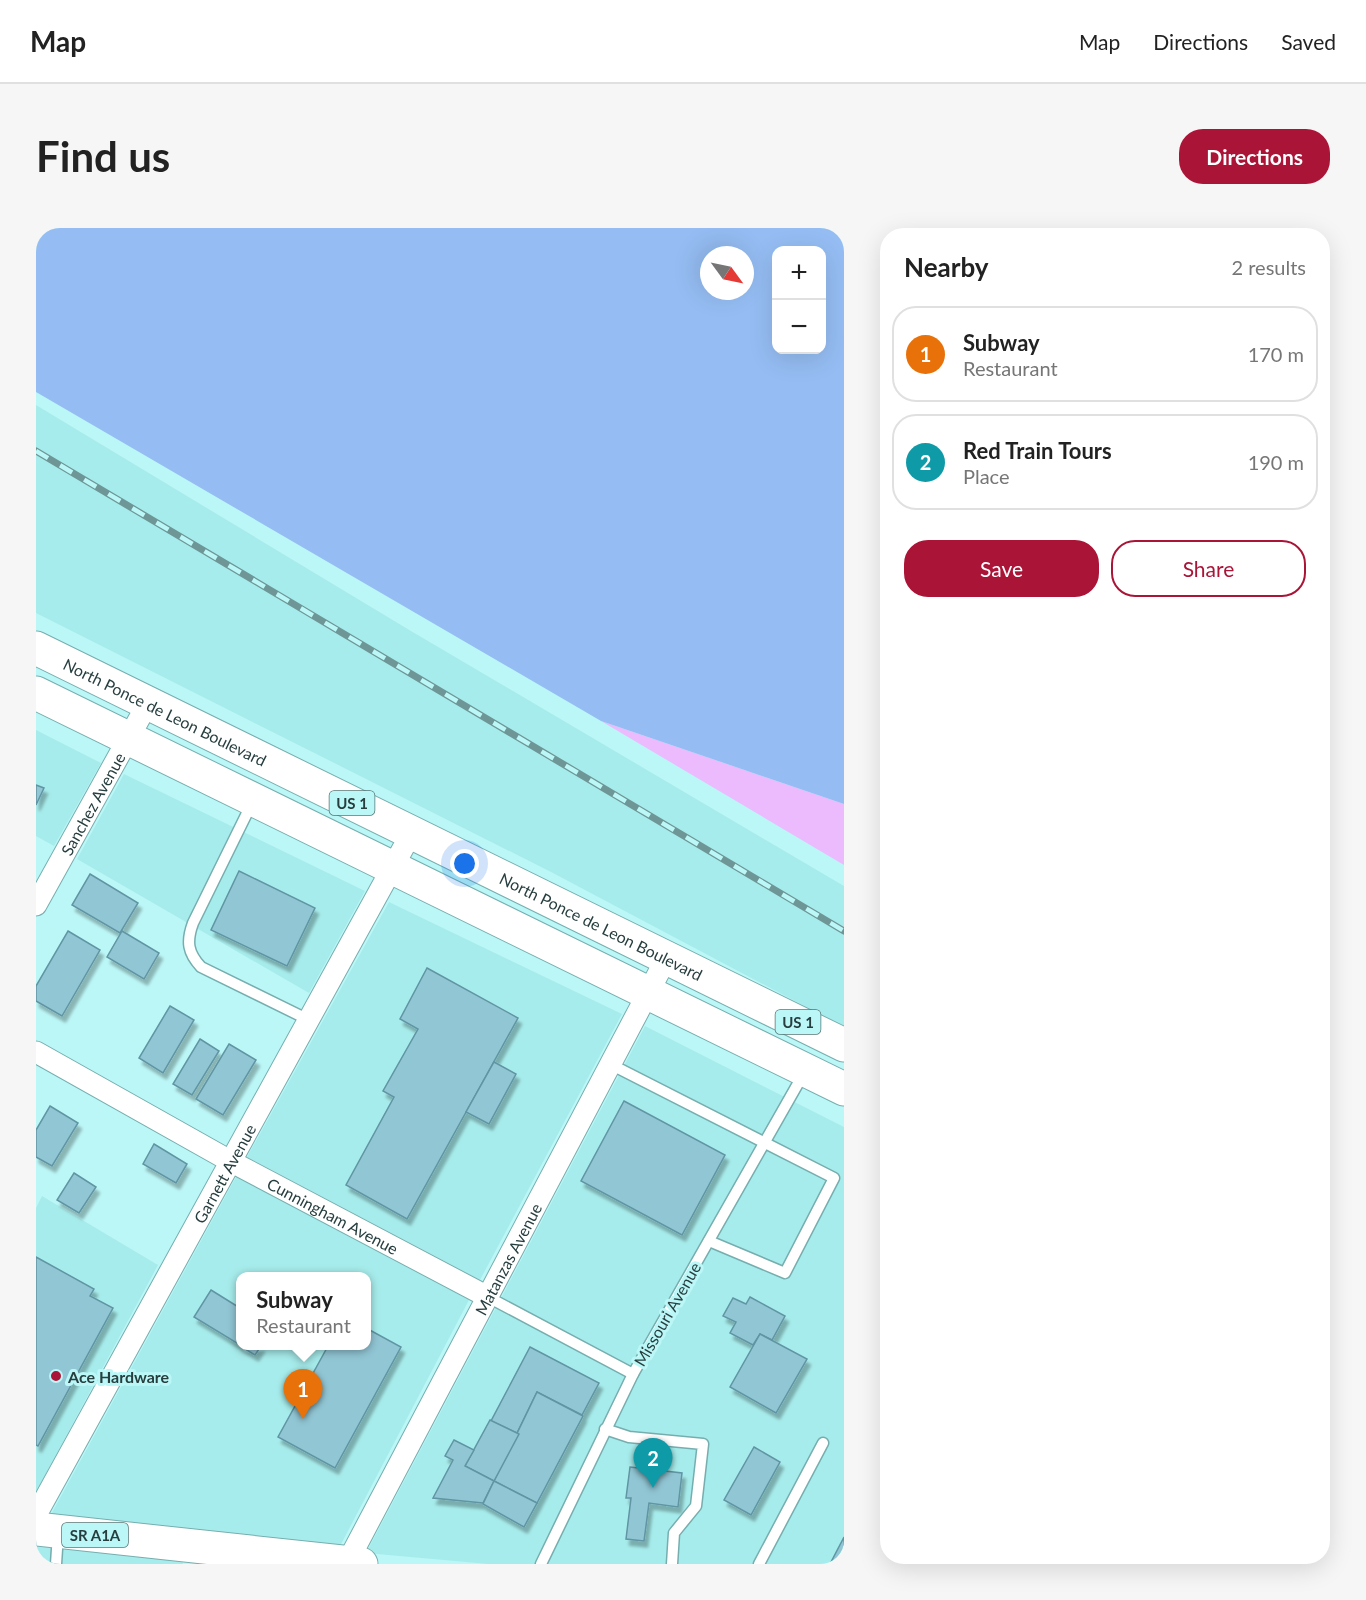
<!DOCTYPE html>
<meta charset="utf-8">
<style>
body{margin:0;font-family:Lato,sans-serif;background:#f6f6f6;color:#222}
.controls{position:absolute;right:18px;top:18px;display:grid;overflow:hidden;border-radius:12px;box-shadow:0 6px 24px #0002}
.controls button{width:54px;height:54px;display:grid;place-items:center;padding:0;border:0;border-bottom:2px solid #e0e0e0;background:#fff;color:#222;font:30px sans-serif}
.compass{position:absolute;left:664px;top:18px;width:54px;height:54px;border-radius:50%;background:#fff;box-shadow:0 6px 24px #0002;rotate:123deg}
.you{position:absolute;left:429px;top:636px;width:21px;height:21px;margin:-15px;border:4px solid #fff;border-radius:50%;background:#1a73e8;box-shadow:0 0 0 9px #1a73e833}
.badge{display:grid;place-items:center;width:39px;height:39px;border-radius:50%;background:#aa1437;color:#fff;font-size:20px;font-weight:700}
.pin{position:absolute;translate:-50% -50px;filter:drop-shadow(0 2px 3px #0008)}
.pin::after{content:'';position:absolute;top:32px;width:21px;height:18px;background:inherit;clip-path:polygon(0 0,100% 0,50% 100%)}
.popup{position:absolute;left:200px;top:1044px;width:135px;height:78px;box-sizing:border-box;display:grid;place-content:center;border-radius:12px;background:#fff;filter:drop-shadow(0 2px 4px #0005);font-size:20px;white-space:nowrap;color:#767676}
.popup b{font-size:22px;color:#222}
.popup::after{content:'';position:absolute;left:50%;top:100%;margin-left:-12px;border:12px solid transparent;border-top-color:#fff}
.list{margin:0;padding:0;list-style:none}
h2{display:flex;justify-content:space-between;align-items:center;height:78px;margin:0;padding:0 24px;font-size:26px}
h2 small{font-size:20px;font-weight:400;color:#767676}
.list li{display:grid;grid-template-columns:39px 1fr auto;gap:18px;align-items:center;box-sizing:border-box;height:96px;margin:0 12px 12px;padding:0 12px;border:2px solid #e0e0e0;border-radius:24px}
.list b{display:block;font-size:22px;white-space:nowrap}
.list p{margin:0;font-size:20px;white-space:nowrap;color:#767676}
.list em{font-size:20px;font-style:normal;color:#767676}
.actions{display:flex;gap:12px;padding:18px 24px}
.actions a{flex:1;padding:14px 0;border:2px solid #aa1437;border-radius:24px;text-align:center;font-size:21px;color:#aa1437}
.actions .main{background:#aa1437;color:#fff}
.map{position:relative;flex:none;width:808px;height:1336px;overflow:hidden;border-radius:24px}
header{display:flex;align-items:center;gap:36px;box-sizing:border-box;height:84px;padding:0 30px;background:#fff;border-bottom:2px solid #e0e0e0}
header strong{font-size:28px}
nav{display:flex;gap:33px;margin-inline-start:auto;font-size:21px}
.intro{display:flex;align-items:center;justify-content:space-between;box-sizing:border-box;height:144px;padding:0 36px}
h1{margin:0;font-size:42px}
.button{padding:15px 27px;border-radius:24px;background:#aa1437;color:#fff;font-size:21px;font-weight:700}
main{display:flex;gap:36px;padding:0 36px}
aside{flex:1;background:#fff;border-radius:24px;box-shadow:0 6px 24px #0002}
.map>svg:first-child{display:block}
</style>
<header>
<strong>Map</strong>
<nav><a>Map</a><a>Directions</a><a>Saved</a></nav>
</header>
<div class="intro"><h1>Find us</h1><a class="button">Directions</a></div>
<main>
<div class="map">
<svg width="808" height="1336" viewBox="0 0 808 1336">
<defs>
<filter id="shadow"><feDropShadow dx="3.5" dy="6" stdDeviation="1.5" flood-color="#0004"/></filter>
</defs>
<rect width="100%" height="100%" fill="#bcf7f7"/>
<g fill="#a7ecec" fill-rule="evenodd">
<path d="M0,177L375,403L808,658V799L515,644L0,385Z"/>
<path d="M0,502L65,535L18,618L0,608Z"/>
<path d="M88,546L329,663L273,765L41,631Z"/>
<path d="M353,674L586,786L444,1052L211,929Z"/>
<path d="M609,798L808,899V1336H452L330,1325Z"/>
<path d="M200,949L433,1072L302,1322L13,1290ZM204,1048H330V1118H204Z"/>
<path d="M6,968L122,1037L0,1264V980Z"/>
<path d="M0,1314L145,1329L147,1336H0Z"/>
</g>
<path fill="#ebbbfe" d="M565,493L808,576V637Z"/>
<path fill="#95bdf3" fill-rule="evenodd" d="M0,0H808V576L565,493L0,164ZM740,22H786V122H740ZM673,27H709V63H673Z"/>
<g fill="#91c6d4" stroke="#6195a3" stroke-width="1.5" filter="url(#shadow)">
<path d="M0,557L8,560L0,577Z"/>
<path d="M203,643L279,680L251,738L175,702Z"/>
<path d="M54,646L102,675L84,705L36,677Z"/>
<path d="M32,703L64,722L26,788L0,773V758Z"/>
<path d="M86,703L123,725L108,751L71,729Z"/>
<path d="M391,740L482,790L371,991L310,957L358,869L347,863L382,801L364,791Z"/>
<path d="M134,778L158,792L127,845L103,830Z"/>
<path d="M164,811L183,823L156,867L137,856Z"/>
<path d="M193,816L220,832L187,887L160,871Z"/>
<path d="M458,834L480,846L453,896L430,884Z"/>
<path d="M588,873L689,927L646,1007L545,953Z"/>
<path d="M14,878L42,895L16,938L0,929V902Z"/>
<path d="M118,916L151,936L140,955L107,936Z"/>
<path d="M38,945L60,959L43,985L21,972Z"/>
<path d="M0,1029L58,1061L54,1068L77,1080L2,1218L0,1217Z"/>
<path d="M175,1062L204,1080V1117L158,1089Z"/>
<path d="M714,1069L749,1088L736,1112L724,1106L717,1117L694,1105L700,1094L687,1088L697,1070L710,1076Z"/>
<path d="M330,1100L365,1119L299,1240L242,1209L292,1118H330Z"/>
<path d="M724,1106L771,1131L740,1185L694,1159Z"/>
<path d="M204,1118H225L219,1127Z"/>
<path d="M494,1119L563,1155L546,1187L501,1164L481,1205L455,1193Z"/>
<path d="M501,1164L547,1188L501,1275L458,1253Z"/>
<path d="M454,1192L483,1206L458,1253L429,1238Z"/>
<path d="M418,1212L438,1222L429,1238L458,1253L447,1275L397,1270L417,1232L409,1228Z"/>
<path d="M718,1219L744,1234L715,1287L688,1272Z"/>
<path d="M594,1239L646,1245L642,1279L613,1275L608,1313L590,1311L595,1270H590Z"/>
<path d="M458,1253L501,1275L488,1299L447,1276Z"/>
<path d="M808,1309V1336H794Z"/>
</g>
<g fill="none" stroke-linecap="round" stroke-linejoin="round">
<g stroke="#76aeaf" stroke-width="13">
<g id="lane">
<path d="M216,575L157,695C150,714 152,725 165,739L273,792"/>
<path d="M574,836L798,950L749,1045L673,1013"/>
<path d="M450,1068L597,1146"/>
<path d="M569,1201L593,1209L667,1216L660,1278L638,1305L636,1336"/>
<path d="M20,1336L22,1306"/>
<path d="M505,1336L597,1146L768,845"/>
<path d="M723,1336L787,1215"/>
</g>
</g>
<g stroke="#76aeaf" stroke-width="23">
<g id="street">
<path id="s1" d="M0,677L112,475"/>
<path id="s2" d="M0,824L194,933L450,1068"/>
<path id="s3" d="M0,1287L376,604"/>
<path id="s4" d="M311,1335L631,729"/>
</g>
</g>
<g stroke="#76aeaf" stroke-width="35">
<path id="primary" d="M0,1301L325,1336"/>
</g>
<g stroke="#76aeaf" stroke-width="35">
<g id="highway">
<path id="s5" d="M0,420L808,817"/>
<path d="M0,465L808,861"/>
</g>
</g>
<use href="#lane" stroke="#fff" stroke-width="10"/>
<use href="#street" stroke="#fff" stroke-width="21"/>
<use href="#primary" stroke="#fff" stroke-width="33"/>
<use href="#highway" stroke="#fff" stroke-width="33"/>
<g stroke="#6e9696" stroke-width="7">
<path id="rail" d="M0,223L808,703"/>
</g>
<use href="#rail" stroke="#bcf7f7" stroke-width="4.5" stroke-dasharray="14" stroke-linecap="butt"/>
</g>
<circle fill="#aa1437" stroke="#bcf7f7" stroke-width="2" cx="20" cy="1148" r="6"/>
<g text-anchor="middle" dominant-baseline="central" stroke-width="6" stroke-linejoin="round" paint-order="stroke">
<g fill="#bcf7f7" stroke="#547676" stroke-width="1.5">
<rect x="293.5" y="563" width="45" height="24" rx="4.5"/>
<rect x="739.5" y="782" width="45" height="24" rx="4.5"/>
<rect x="26" y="1295" width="66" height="24" rx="4.5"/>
</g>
<g font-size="15" font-weight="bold" fill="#273e3f">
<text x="316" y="575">US 1</text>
<text x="762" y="794">US 1</text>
<text x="59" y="1307">SR A1A</text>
</g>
<g font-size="16" fill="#273e3f" stroke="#bcf7f7">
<text stroke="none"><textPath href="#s5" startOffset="144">North Ponce de Leon Boulevard</textPath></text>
<text stroke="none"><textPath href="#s1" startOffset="116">Sanchez Avenue</textPath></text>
<text stroke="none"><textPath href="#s5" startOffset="630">North Ponce de Leon Boulevard</textPath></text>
<text stroke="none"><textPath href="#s3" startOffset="390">Garnett Avenue</textPath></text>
<text stroke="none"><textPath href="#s2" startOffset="339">Cunningham Avenue</textPath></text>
<text stroke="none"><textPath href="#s4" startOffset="344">Matanzas Avenue</textPath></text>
<text transform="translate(631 1086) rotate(-60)">Missouri Avenue</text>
</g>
<g font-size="16" font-weight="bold" fill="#273e3f" stroke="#bcf7f7" text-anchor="start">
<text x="32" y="1148">Ace Hardware</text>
</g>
</g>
</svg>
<div class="controls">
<button>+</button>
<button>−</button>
</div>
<svg class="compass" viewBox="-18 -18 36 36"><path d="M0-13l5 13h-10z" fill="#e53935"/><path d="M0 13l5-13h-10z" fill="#767676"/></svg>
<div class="you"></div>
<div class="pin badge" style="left:267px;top:1191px;background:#e8710a">1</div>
<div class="popup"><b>Subway</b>Restaurant</div>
<div class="pin badge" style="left:617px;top:1260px;background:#0f9aa8">2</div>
</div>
<aside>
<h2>Nearby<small>2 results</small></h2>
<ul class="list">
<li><span class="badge" style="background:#e8710a">1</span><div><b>Subway</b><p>Restaurant</p></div><em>170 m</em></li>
<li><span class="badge" style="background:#0f9aa8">2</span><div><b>Red Train Tours</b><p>Place</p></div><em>190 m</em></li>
</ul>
<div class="actions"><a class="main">Save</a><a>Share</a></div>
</aside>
</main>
